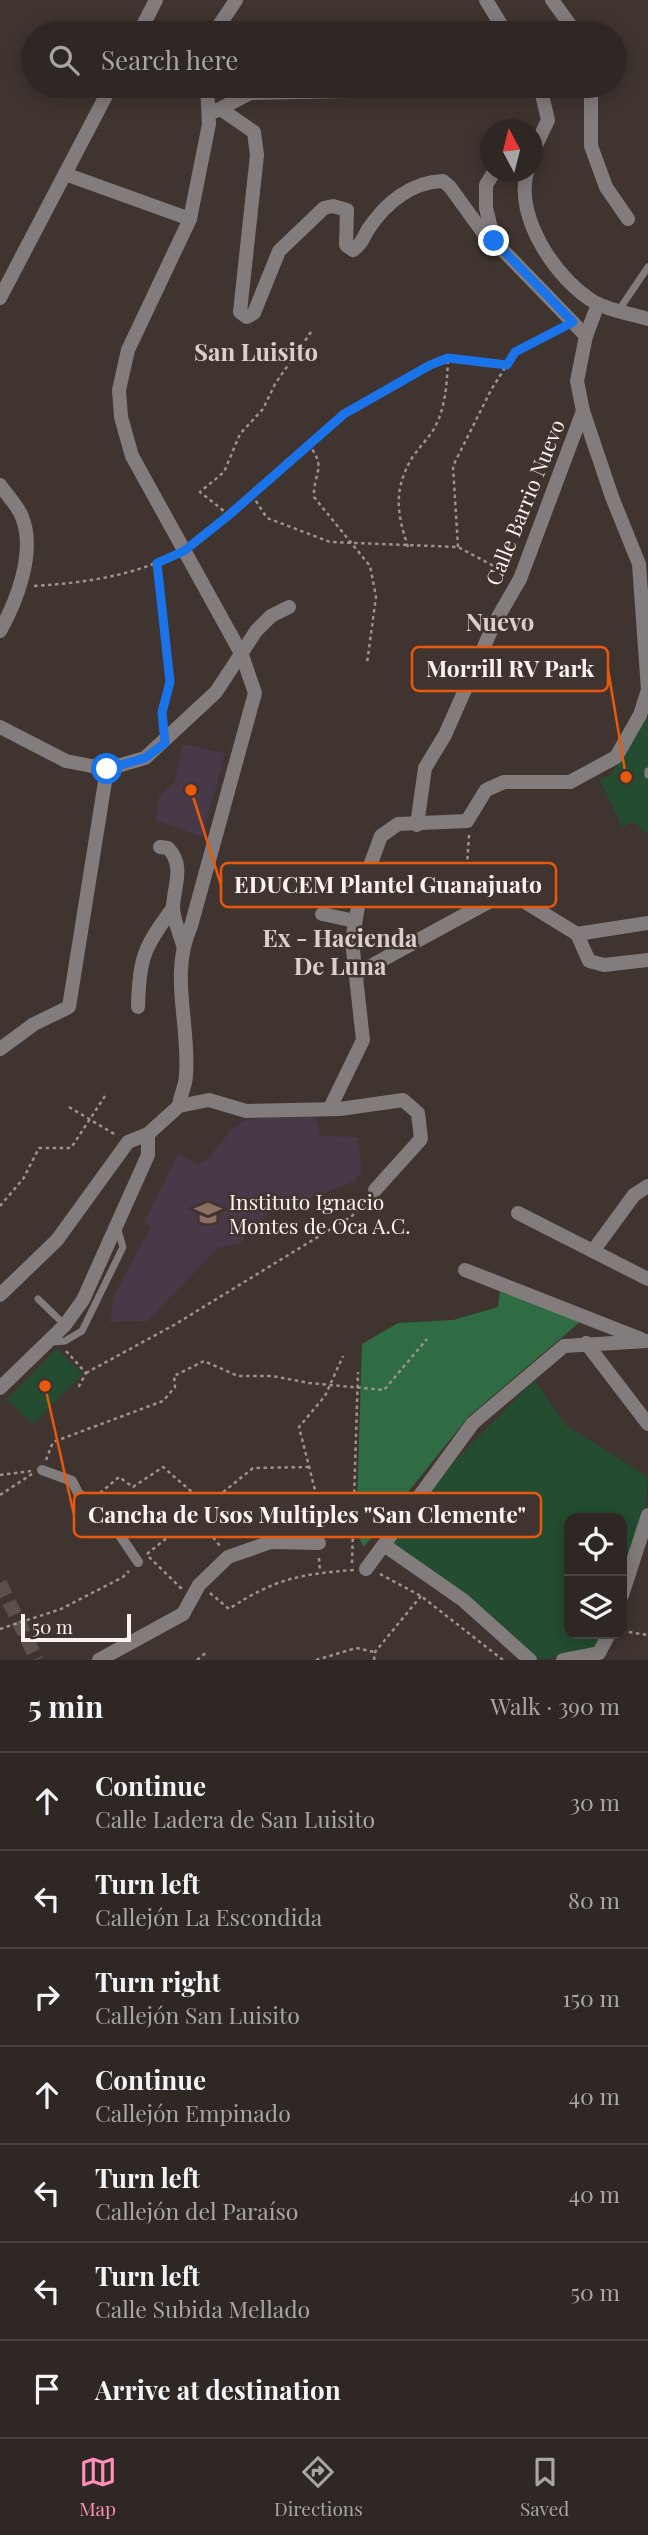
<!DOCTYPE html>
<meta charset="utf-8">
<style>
body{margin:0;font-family:"Playfair Display",serif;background:#372f2b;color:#f1f3f6}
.controls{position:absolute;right:21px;bottom:21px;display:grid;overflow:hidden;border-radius:14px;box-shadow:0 4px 18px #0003}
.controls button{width:63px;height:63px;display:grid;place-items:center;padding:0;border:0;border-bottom:2px solid #4a4441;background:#2f2723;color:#f1f3f6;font:35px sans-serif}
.compass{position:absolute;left:480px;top:119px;width:63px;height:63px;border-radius:50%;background:#2f2723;box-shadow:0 4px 18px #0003;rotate:353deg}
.scale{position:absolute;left:21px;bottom:18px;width:110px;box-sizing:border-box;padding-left:7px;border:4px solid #faf2ef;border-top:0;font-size:19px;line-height:24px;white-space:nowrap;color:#faf2ef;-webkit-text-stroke:5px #3f342f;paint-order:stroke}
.stop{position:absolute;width:21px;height:21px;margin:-16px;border:5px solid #1a73e8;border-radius:50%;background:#fff}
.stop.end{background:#1a73e8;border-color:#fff;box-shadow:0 2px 7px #0008}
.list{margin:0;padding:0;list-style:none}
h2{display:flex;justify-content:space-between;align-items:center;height:91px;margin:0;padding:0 28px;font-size:30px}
h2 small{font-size:23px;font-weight:400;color:#a7a5a6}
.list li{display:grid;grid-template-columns:46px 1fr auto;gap:21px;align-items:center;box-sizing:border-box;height:98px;padding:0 28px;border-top:2px solid #4a4441}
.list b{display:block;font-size:26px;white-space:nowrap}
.list p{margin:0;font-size:23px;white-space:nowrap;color:#a7a5a6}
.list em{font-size:23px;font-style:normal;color:#a7a5a6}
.icon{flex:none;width:38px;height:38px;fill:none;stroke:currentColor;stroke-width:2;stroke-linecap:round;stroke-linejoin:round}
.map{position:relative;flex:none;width:648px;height:1660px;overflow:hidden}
.search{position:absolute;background:#2f2723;box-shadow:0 4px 18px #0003;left:21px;right:21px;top:21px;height:77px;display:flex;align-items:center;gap:18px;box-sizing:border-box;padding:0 24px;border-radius:38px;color:#a7a5a6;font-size:26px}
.sheet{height:777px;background:#2f2723}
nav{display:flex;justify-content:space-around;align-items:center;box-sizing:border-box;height:98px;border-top:2px solid #4a4441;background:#2f2723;font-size:19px;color:#a7a5a6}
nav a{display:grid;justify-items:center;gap:4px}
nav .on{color:#ff8eba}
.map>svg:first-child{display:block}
</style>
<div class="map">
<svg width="648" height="1660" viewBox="0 0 648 1660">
<rect width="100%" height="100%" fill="#3f342f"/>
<g fill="#473947">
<path d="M183,744L225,753L203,837L155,820L159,797L174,782Z"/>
<path d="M314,1112L321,1136L357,1137L362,1170L355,1181L296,1204L284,1196L240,1243L218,1248L147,1321L110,1322L114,1295L150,1228L144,1222L179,1153L197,1165L207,1160L231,1130L245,1120Z"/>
</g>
<g fill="#234c30">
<path d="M648,716V833L647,834L634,822L622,827L600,780L610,775Z"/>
<path d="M57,1349L83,1374L33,1424L7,1399Z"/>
<path d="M534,1380L567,1426L648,1477L646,1504L622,1581V1518H569V1634H602L595,1651L536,1660L390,1545L446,1470Z"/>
</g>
<path fill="#2f6c43" d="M500,1291L580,1322L469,1416L364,1547L356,1533L362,1344L398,1323L453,1320L498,1307Z"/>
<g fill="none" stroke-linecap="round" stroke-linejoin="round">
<path stroke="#5b504c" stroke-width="14" stroke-dasharray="14 7" stroke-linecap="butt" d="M0,1583L37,1660"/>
<g stroke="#9c938f" stroke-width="2.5" stroke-dasharray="3.5 3.5" stroke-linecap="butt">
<path d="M308,444C328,468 313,472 314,497L370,566L376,597L367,663"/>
<path d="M252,495L267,518L330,542L458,547L507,573"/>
<path d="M229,515L200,492L224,472L240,434L263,409L275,384L311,332"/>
<path d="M196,541L344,414L430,365L448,358L507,365"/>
<path d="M408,547C397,514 393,490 412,458C419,447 429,438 435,427C446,406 447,382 448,358"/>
<path d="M458,547L453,466L491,390L515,352L560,328"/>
<path d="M157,563L170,682L162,712L163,722"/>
<path d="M34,586C81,583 127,577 170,557"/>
<path d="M469,835L467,865L494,884"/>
<path d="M69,1107L116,1135"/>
<path d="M0,1206L23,1179L39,1148H71L105,1096"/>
<path d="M66,1351L86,1373L78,1388"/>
<path d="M86,1373L174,1325L352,1216L365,1201"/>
<path d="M46,1460L53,1442L163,1401L175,1387L174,1376L204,1361L238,1376H272L309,1383L384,1390L427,1339"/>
<path d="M0,1475L31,1471"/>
<path d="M100,1493L119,1477L133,1487L163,1467L207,1505"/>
<path d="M0,1495L32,1474"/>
<path d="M196,1515L220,1546"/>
<path d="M319,1531L318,1502L299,1427L325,1396L343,1356"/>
<path d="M147,1554L253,1468L309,1467"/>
<path d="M149,1557L182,1589"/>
<path d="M319,1558L320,1572"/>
<path d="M352,1563L358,1372"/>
<path d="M380,1574L421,1596L503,1660"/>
<path d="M210,1593L229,1609C274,1579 300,1574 354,1570"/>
<path d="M0,1629L61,1609L123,1577L129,1571"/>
<path d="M622,1631L648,1635"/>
<path d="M197,1660L208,1651"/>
<path d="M316,1660L356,1648L375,1652"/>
<path d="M374,1660L375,1652L421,1596"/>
</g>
<g stroke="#837c7c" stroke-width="7">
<path d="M619,310L648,267"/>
<path d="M648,771V775"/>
<path d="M38,1299L65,1325"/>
<path d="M51,1342L65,1341L82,1331L123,1247L117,1227"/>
</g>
<path stroke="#837c7c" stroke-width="10" d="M42,1470L72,1481L78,1493L105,1513L138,1562"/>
<g stroke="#837c7c" stroke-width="14">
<path d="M552,0L576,33"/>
<path d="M214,33L236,0"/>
<path d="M591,86V146L606,187L628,219"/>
<path d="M222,110L254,132L257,155L240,312L247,317L254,313L279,251L324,208L333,206L347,210L346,245L353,250C363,243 363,237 369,228C386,203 411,182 443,181L450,187L484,234L494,241"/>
<path d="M216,111L250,93L348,91"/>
<path d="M494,172L486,185V208L494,241L586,336"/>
<path d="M65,174L190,219"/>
<path d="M0,727L66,761L107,769L145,758L216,692L256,631L271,616L289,607"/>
<path d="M417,825L425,768L445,735L494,624L520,579L583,411"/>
<path d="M160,847L168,848C185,866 174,885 173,907C173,919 180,934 183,945"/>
<path d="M322,914L355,921"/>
<path d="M577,934L589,961L604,965L648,960"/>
<path d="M358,973L492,900L512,894L577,934L648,923"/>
<path d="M138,1007C139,958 144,947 173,908"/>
<path d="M0,1049L34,1024L69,1007L107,769"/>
<path d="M179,1106C180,1095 186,1085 186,1075C190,1024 169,974 191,926L255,693L242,655L132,456L121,417L119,390L128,350L190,219L209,124L207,86"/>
<path d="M330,1108L363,1040L352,941L361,890L381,836L398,824L467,821L486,790L504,782H570L616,757L640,715L648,690L639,564L612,497L583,411L577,381L586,336L598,304"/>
<path d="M518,1213L648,1279"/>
<path d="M593,1251L634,1195L648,1186"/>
<path d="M465,1270L641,1339"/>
<path d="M0,1295L57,1240L128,1142L148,1134L179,1106L209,1100L246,1111L340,1109L403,1100L418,1113L421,1139L375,1190"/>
<path d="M586,1343L648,1424"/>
<path d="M0,1388L65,1325L83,1300L148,1155V1134"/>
<path d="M384,1545L463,1600L530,1660"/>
<path d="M366,1569L473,1423L564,1346L648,1341"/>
<path d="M622,1595L648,1515"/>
<path d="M99,1660L183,1614L199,1585L228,1557L271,1542L319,1543"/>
<path d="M563,1660L599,1653L609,1634"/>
</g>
<g stroke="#837c7c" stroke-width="14">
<path d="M486,0L506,33"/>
<path d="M139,33L156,0"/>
<path d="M532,154L548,120L540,86"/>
<path d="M527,172C514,217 557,281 596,303C611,311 632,314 648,319"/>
<path d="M0,298L111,86"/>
<path d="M0,485C7,495 18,506 22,517C36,551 17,601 0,631"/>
</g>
</g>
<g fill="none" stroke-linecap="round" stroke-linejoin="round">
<path stroke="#1a73e8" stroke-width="9" d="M107,769L145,758L165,743L162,712L170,682L157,563L184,551L229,515L344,414L430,365L448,358L507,365L515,352L573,322L494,241"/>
</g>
<defs>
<g id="school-bare" transform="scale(2.1)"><path d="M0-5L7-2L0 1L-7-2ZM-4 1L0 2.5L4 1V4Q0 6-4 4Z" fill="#8d6e63" stroke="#3f342f" stroke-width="2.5" paint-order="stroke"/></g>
</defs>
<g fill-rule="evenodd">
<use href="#school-bare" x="208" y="1213"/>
</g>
<g text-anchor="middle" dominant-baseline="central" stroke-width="5" stroke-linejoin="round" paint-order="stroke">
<g font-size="21" fill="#faf2ef" stroke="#3f342f">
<text transform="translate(524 502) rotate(-68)">Calle Barrio Nuevo</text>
</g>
<g font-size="21" fill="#faf2ef" stroke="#3f342f" text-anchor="start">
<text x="229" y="1201">Instituto Ignacio<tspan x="229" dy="24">Montes de Oca A.C.</tspan></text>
</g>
<g font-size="24" font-weight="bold" fill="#ddcfc8" stroke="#3f342f">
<text x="256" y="351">San Luisito</text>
<text x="500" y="621">Nuevo</text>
<text x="340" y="937">Ex - Hacienda<tspan x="340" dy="28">De Luna</tspan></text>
</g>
</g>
<path fill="none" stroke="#e8590c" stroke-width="2.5" d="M626 777L608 669M191 790L221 885M45 1386L74 1515"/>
<g fill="#e8590c" stroke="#3f342f" stroke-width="2.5">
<circle cx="626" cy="777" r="7"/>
<circle cx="191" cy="790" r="7"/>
<circle cx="45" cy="1386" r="7"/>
</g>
<g fill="#3f342f" stroke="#e8590c" stroke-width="2.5">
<rect x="412" y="647" width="196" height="44" rx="7"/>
<rect x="221" y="863" width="335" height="44" rx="7"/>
<rect x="74" y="1493" width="467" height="44" rx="7"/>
</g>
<g font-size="23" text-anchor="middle" font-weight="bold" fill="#faf2ef">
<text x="510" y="677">Morrill RV Park</text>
<text x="388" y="893">EDUCEM Plantel Guanajuato</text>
<text x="307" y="1523">Cancha de Usos Multiples "San Clemente"</text>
</g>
</svg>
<div class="controls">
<button><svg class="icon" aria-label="locate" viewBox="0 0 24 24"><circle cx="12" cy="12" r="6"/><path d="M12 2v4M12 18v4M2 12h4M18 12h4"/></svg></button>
<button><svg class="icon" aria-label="layers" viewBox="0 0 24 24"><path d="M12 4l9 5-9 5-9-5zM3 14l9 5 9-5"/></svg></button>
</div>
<svg class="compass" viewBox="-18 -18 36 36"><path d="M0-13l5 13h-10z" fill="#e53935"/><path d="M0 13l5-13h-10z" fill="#a7a5a6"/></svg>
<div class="scale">50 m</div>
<div class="stop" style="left:107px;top:769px"></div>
<div class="stop end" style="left:494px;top:241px"></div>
<div class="search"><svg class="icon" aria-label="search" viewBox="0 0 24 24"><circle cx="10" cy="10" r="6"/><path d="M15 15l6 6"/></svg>Search here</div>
</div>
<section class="sheet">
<h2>5 min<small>Walk · 390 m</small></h2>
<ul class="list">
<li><svg class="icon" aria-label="ahead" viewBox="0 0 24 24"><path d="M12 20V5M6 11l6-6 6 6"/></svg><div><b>Continue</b><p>Calle Ladera de San Luisito</p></div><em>30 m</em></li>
<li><svg class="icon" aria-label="left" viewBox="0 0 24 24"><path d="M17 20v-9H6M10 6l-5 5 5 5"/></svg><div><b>Turn left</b><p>Callejón La Escondida</p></div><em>80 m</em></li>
<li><svg class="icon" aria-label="right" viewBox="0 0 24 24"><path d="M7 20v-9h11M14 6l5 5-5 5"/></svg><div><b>Turn right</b><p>Callejón San Luisito</p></div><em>150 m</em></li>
<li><svg class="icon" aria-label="ahead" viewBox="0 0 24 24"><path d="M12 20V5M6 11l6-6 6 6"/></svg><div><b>Continue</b><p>Callejón Empinado</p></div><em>40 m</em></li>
<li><svg class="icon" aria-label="left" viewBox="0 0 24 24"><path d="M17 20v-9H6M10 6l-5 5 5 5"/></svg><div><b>Turn left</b><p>Callejón del Paraíso</p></div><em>40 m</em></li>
<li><svg class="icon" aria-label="left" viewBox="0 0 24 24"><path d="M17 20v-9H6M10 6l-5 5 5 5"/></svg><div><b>Turn left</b><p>Calle Subida Mellado</p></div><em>50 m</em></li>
<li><svg class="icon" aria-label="arrive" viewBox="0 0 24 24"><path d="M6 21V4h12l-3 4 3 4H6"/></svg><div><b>Arrive at destination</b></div></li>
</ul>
</section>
<nav>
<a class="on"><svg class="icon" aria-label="map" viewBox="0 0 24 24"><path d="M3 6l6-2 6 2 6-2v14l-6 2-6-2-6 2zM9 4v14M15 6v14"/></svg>Map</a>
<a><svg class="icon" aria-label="directions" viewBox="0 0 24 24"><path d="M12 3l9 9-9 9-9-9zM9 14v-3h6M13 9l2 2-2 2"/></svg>Directions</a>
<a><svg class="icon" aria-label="saved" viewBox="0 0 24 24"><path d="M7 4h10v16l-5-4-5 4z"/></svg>Saved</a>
</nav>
